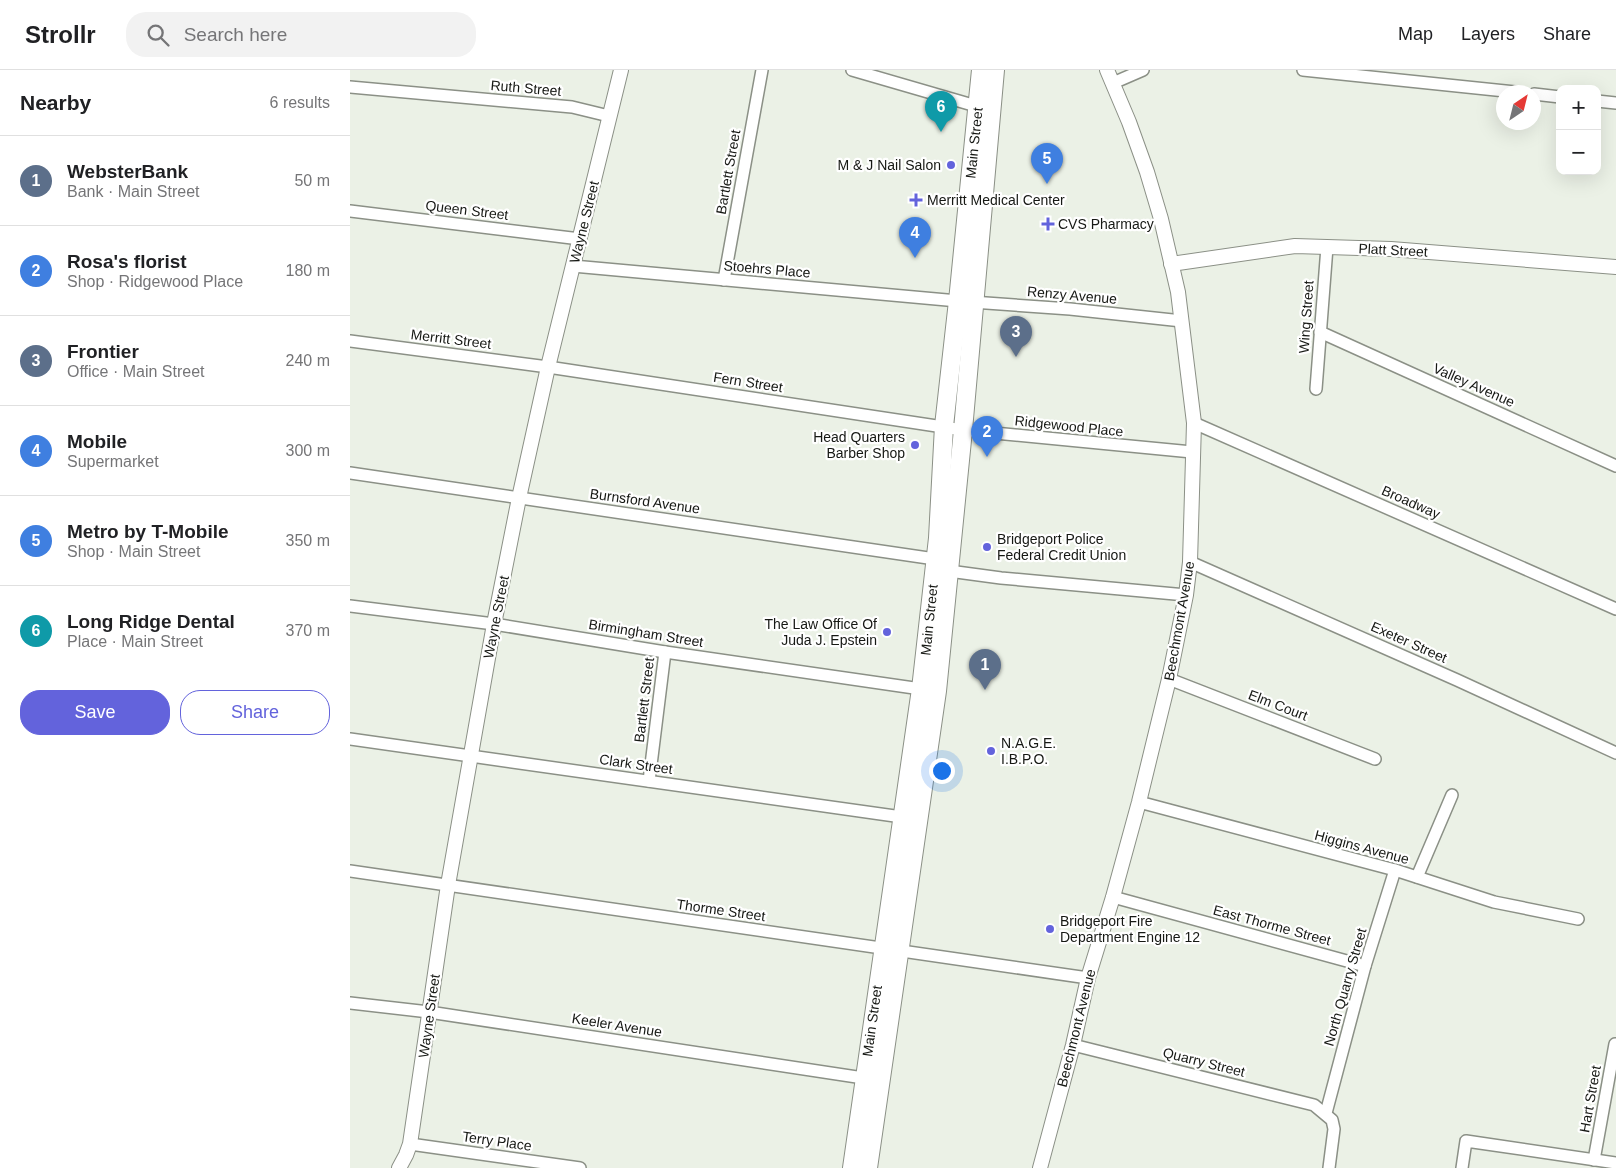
<!DOCTYPE html>
<meta charset="utf-8">
<style>
body{margin:0;font-family:Helvetica,sans-serif;background:#f2f2f2;color:#202124}
.controls{position:absolute;right:15px;top:15px;display:grid;overflow:hidden;border-radius:10px;box-shadow:0 5px 20px #0002}
.controls button{width:45px;height:45px;display:grid;place-items:center;padding:0;border:0;border-bottom:1px solid #e0e0e0;background:#fff;color:#202124;font:25px sans-serif}
.compass{position:absolute;left:1146px;top:15px;width:45px;height:45px;border-radius:50%;background:#fff;box-shadow:0 5px 20px #0002;rotate:35deg}
.you{position:absolute;left:591px;top:700px;width:18px;height:18px;margin:-12px;border:4px solid #fff;border-radius:50%;background:#1a73e8;box-shadow:0 0 0 8px #1a73e833}
.badge{display:grid;place-items:center;width:32px;height:32px;border-radius:50%;background:#6363dc;color:#fff;font-size:16px;font-weight:700}
.pin{position:absolute;translate:-50% -41px;filter:drop-shadow(0 1px 2px #0008)}
.pin::after{content:'';position:absolute;top:26px;width:18px;height:15px;background:inherit;clip-path:polygon(0 0,100% 0,50% 100%)}
.list{margin:0;padding:0;list-style:none}
h2{display:flex;justify-content:space-between;align-items:center;height:65px;margin:0;padding:0 20px;font-size:21px}
h2 small{font-size:16px;font-weight:400;color:#757577}
.list li{display:grid;grid-template-columns:32px 1fr auto;gap:15px;align-items:center;box-sizing:border-box;height:90px;padding:0 20px;border-top:1px solid #e0e0e0}
.list b{display:block;font-size:19px;white-space:nowrap}
.list p{margin:0;font-size:16px;white-space:nowrap;color:#757577}
.list em{font-size:16px;font-style:normal;color:#757577}
.actions{display:flex;gap:10px;padding:15px 20px}
.actions a{flex:1;padding:11px 0;border:1px solid #6363dc;border-radius:20px;text-align:center;font-size:18px;color:#6363dc}
.actions .main{background:#6363dc;color:#fff}
.icon{flex:none;width:28px;height:28px;fill:none;stroke:currentColor;stroke-width:2;stroke-linecap:round;stroke-linejoin:round}
.map{position:relative;flex:none;width:1266px;height:1098px;overflow:hidden}
header{display:flex;align-items:center;gap:30px;box-sizing:border-box;height:70px;padding:0 25px;background:#fff;border-bottom:1px solid #e0e0e0}
header strong{font-size:24px}
nav{display:flex;gap:28px;margin-inline-start:auto;font-size:18px}
.search{width:350px;height:45px;background:#f2f2f2;display:flex;align-items:center;gap:12px;box-sizing:border-box;padding:0 18px;border-radius:20px;color:#757577;font-size:19px}
main{display:flex}
aside{flex:1;background:#fff}
.map>svg:first-child{display:block}
</style>
<header>
<strong>Strollr</strong>
<div class="search"><svg class="icon" aria-label="search" viewBox="0 0 24 24"><circle cx="10" cy="10" r="6"/><path d="M15 15l6 6"/></svg>Search here</div>
<nav><a>Map</a><a>Layers</a><a>Share</a></nav>
</header>
<main>
<aside>
<h2>Nearby<small>6 results</small></h2>
<ul class="list">
<li><span class="badge" style="background:#5c6f8a">1</span><div><b>WebsterBank</b><p>Bank · Main Street</p></div><em>50 m</em></li>
<li><span class="badge" style="background:#3f7fe0">2</span><div><b>Rosa's florist</b><p>Shop · Ridgewood Place</p></div><em>180 m</em></li>
<li><span class="badge" style="background:#5c6f8a">3</span><div><b>Frontier</b><p>Office · Main Street</p></div><em>240 m</em></li>
<li><span class="badge" style="background:#3f7fe0">4</span><div><b>Mobile</b><p>Supermarket</p></div><em>300 m</em></li>
<li><span class="badge" style="background:#3f7fe0">5</span><div><b>Metro by T-Mobile</b><p>Shop · Main Street</p></div><em>350 m</em></li>
<li><span class="badge" style="background:#0f9aa8">6</span><div><b>Long Ridge Dental</b><p>Place · Main Street</p></div><em>370 m</em></li>
</ul>
<div class="actions"><a class="main">Save</a><a>Share</a></div>
</aside>
<div class="map">
<svg width="1266" height="1098" viewBox="0 0 1266 1098">
<rect width="100%" height="100%" fill="#ebf1e6"/>
<g fill="none" stroke-linecap="round" stroke-linejoin="round">
<g stroke="#8b9086" stroke-width="14">
<g id="minor">
<path d="M502,0L633,38"/>
<path d="M953,0L1165,22"/>
<path d="M763,13L793,0"/>
<path d="M0,17L222,37L259,46"/>
<path d="M1184,24L1210,27"/>
<path d="M1247,31L1266,33"/>
<path d="M0,141L230,169"/>
<path d="M223,196L608,231L720,239L832,251"/>
<path d="M374,210L412,0"/>
<path d="M970,262L1266,396"/>
<path d="M0,271L198,297L613,360L842,382"/>
<path d="M966,319L977,177"/>
<path d="M844,353L1266,539"/>
<path d="M0,403L585,489L599,501L651,508L836,525"/>
<path d="M840,492L1107,610L1266,683"/>
<path d="M0,536L144,554L315,582L578,620"/>
<path d="M819,609L1025,689"/>
<path d="M0,669L559,748"/>
<path d="M299,711L315,582"/>
<path d="M789,732L1045,800L1144,832L1228,849"/>
<path d="M0,801L738,908"/>
<path d="M1067,807L1102,725"/>
<path d="M763,827L1015,896"/>
<path d="M0,933L79,942L520,1009"/>
<path d="M723,975L964,1035L982,1050L984,1059L979,1098"/>
<path d="M976,1043L1015,896L1045,800"/>
<path d="M60,1074L230,1098"/>
<path d="M1244,1090L1265,974"/>
<path d="M1112,1098L1116,1071L1266,1093"/>
</g>
</g>
<g stroke="#8b9086" stroke-width="16">
<g id="tertiary">
<path d="M821,194L945,176L1041,179L1266,197"/>
<path d="M49,1098L56,1085L60,1074L98,815L144,554L169,428L198,297L271,0"/>
<path d="M690,1098L723,975L738,908L763,827L789,732L819,609L836,525L840,492L844,353L828,222L811,149L797,102L779,52L757,0"/>
</g>
</g>
<g stroke="#8b9086" stroke-width="20">
<g id="primary">
<path d="M502,1098L571,619L588,468L594,356L608,231L631,0"/>
<path d="M518,1098L587,621L613,360L645,0"/>
</g>
</g>
<use href="#minor" stroke="#fff" stroke-width="11"/>
<use href="#tertiary" stroke="#fff" stroke-width="14"/>
<use href="#primary" stroke="#fff" stroke-width="18"/>
</g>
<g fill="#6363dc" stroke="#fff" stroke-width="2">
<circle cx="601" cy="95" r="5"/>
<path d="M563.5 122.5h5v5h5v5h-5v5h-5v-5h-5v-5h5z"/>
<path d="M695.5 146.5h5v5h5v5h-5v5h-5v-5h-5v-5h5z"/>
<circle cx="565" cy="375" r="5"/>
<circle cx="637" cy="477" r="5"/>
<circle cx="537" cy="562" r="5"/>
<circle cx="641" cy="681" r="5"/>
<circle cx="700" cy="859" r="5"/>
</g>
<g text-anchor="middle" dominant-baseline="central" stroke-width="4.5" stroke-linejoin="round" paint-order="stroke">
<g font-size="14" fill="#161814" stroke="#fff">
<text transform="translate(176 18) rotate(5)">Ruth Street</text>
<text transform="translate(624 73) rotate(-84)">Main Street</text>
<text transform="translate(378 102) rotate(-80)">Bartlett Street</text>
<text transform="translate(117 140) rotate(7)">Queen Street</text>
<text transform="translate(234 152) rotate(-76)">Wayne Street</text>
<text transform="translate(1043 180) rotate(3)">Platt Street</text>
<text transform="translate(417 199) rotate(5)">Stoehrs Place</text>
<text transform="translate(722 225) rotate(5)">Renzy Avenue</text>
<text transform="translate(956 247) rotate(-86)">Wing Street</text>
<text transform="translate(101 269) rotate(7)">Merritt Street</text>
<text transform="translate(398 312) rotate(9)">Fern Street</text>
<text transform="translate(1124 315) rotate(24)">Valley Avenue</text>
<text transform="translate(719 356) rotate(6)">Ridgewood Place</text>
<text transform="translate(295 431) rotate(8)">Burnsford Avenue</text>
<text transform="translate(1061 432) rotate(24)">Broadway</text>
<text transform="translate(146 547) rotate(-79)">Wayne Street</text>
<text transform="translate(579 550) rotate(-84)">Main Street</text>
<text transform="translate(829 551) rotate(-80)">Beechmont Avenue</text>
<text transform="translate(296 563) rotate(9)">Birmingham Street</text>
<text transform="translate(1059 572) rotate(24)">Exeter Street</text>
<text transform="translate(294 630) rotate(-83)">Bartlett Street</text>
<text transform="translate(928 635) rotate(21)">Elm Court</text>
<text transform="translate(286 694) rotate(8)">Clark Street</text>
<text transform="translate(1012 777) rotate(15)">Higgins Avenue</text>
<text transform="translate(371 840) rotate(8)">Thorme Street</text>
<text transform="translate(922 855) rotate(15)">East Thorme Street</text>
<text transform="translate(995 917) rotate(-74)">North Quarry Street</text>
<text transform="translate(79 946) rotate(-82)">Wayne Street</text>
<text transform="translate(522 951) rotate(-82)">Main Street</text>
<text transform="translate(267 955) rotate(9)">Keeler Avenue</text>
<text transform="translate(726 958) rotate(-76)">Beechmont Avenue</text>
<text transform="translate(854 992) rotate(14)">Quarry Street</text>
<text transform="translate(1240 1029) rotate(-80)">Hart Street</text>
<text transform="translate(147 1071) rotate(8)">Terry Place</text>
</g>
<g font-size="14" fill="#161814" stroke="#fff" text-anchor="start">
<text x="591" y="95" text-anchor="end">M &amp; J Nail Salon</text>
<text x="577" y="130">Merritt Medical Center</text>
<text x="708" y="154">CVS Pharmacy</text>
<text x="555" y="367" text-anchor="end">Head Quarters<tspan x="555" dy="16">Barber Shop</tspan></text>
<text x="647" y="469">Bridgeport Police<tspan x="647" dy="16">Federal Credit Union</tspan></text>
<text x="527" y="554" text-anchor="end">The Law Office Of<tspan x="527" dy="16">Juda J. Epstein</tspan></text>
<text x="651" y="673">N.A.G.E.<tspan x="651" dy="16">I.B.P.O.</tspan></text>
<text x="710" y="851">Bridgeport Fire<tspan x="710" dy="16">Department Engine 12</tspan></text>
</g>
</g>
</svg>
<div class="controls">
<button>+</button>
<button>−</button>
</div>
<svg class="compass" viewBox="-18 -18 36 36"><path d="M0-13l5 13h-10z" fill="#e53935"/><path d="M0 13l5-13h-10z" fill="#757577"/></svg>
<div class="you"></div>
<div class="pin badge" style="left:635px;top:620px;background:#5c6f8a">1</div>
<div class="pin badge" style="left:637px;top:387px;background:#3f7fe0">2</div>
<div class="pin badge" style="left:666px;top:287px;background:#5c6f8a">3</div>
<div class="pin badge" style="left:565px;top:188px;background:#3f7fe0">4</div>
<div class="pin badge" style="left:697px;top:114px;background:#3f7fe0">5</div>
<div class="pin badge" style="left:591px;top:62px;background:#0f9aa8">6</div>
</div>
</main>
